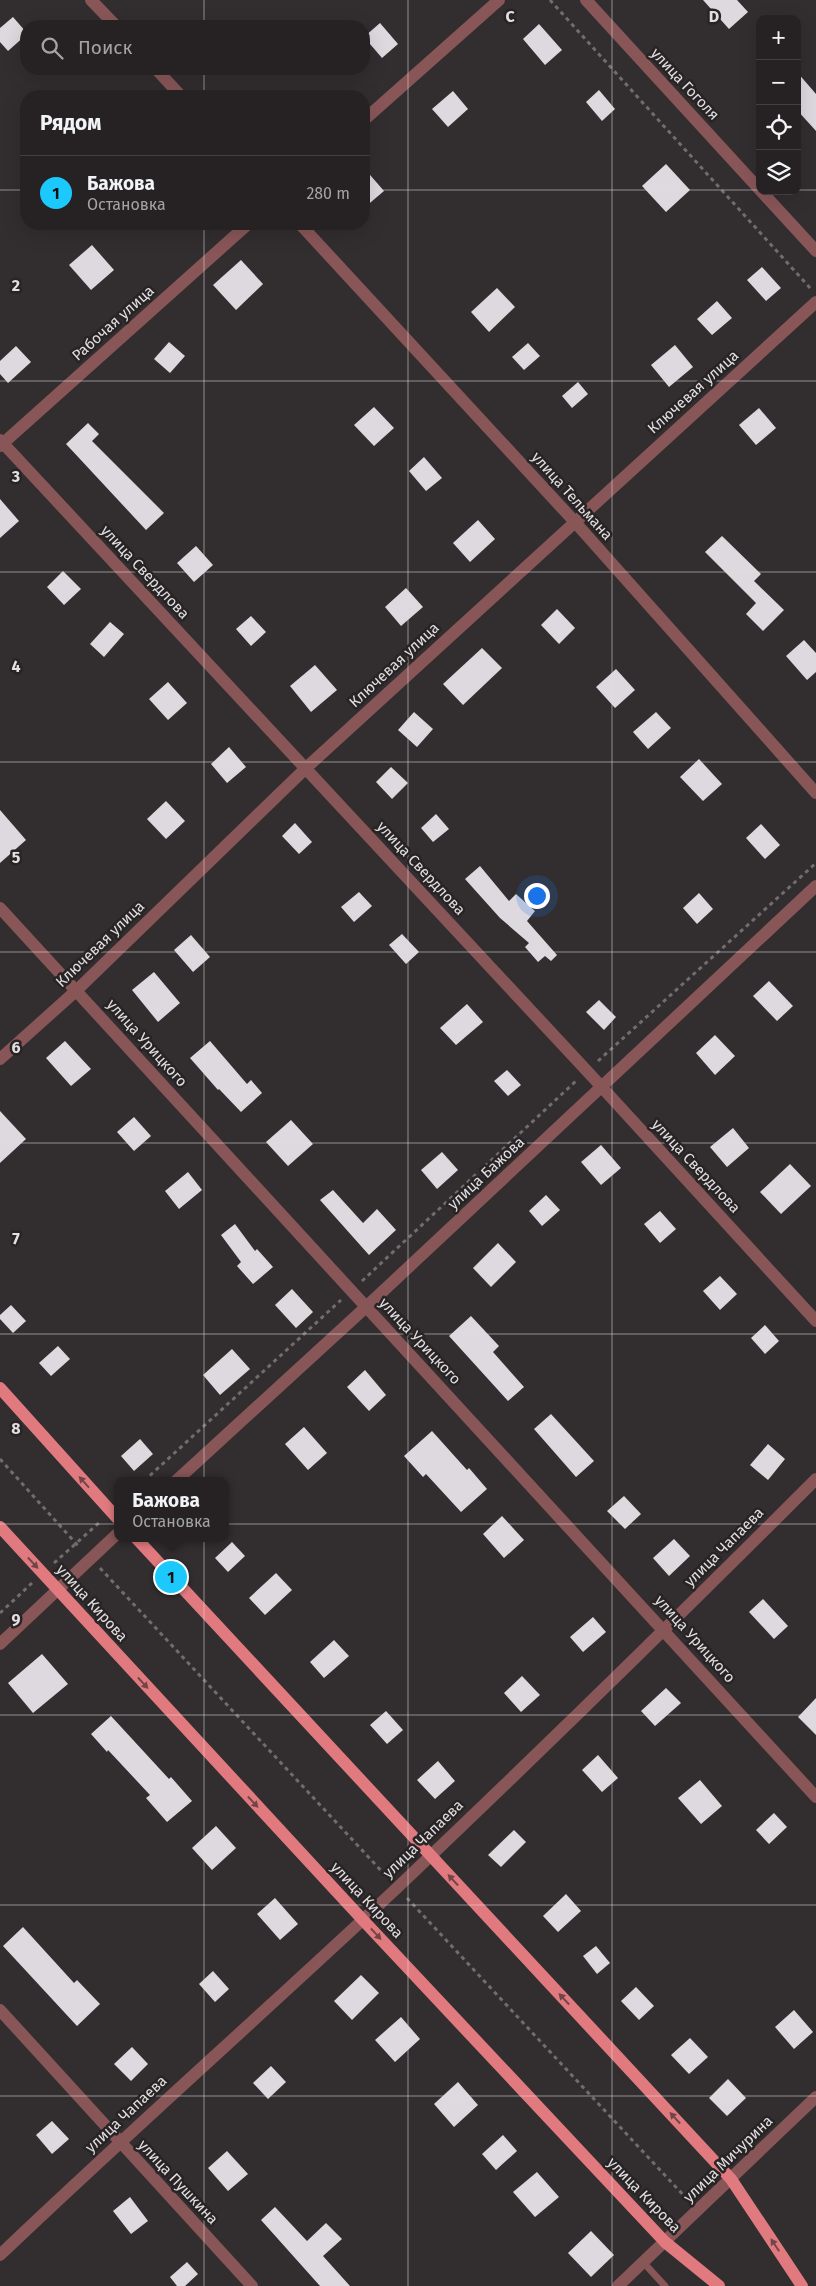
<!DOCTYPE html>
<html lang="ru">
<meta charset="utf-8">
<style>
body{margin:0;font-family:"Fira Sans",sans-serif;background:#322f30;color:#f1f3f6}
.controls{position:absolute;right:15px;top:15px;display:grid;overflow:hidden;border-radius:10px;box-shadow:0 5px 20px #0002}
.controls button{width:45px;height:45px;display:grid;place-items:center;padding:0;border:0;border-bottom:1px solid #423f41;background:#262223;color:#f1f3f6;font:25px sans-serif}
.you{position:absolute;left:536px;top:895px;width:18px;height:18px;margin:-12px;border:4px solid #fff;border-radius:50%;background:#1a73e8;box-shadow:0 0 0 8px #1a73e833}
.badge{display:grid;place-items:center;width:32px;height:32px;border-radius:50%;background:#1cc9fc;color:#111;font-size:16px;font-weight:700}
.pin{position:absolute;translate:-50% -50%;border:2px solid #fff;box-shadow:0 1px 5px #0006}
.popup{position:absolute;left:114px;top:1477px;width:115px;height:65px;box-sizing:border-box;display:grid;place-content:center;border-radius:10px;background:#262223;filter:drop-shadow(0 1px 4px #0005);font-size:16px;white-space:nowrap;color:#a4a4a6}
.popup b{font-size:19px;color:#f1f3f6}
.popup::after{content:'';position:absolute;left:50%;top:100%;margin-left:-10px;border:10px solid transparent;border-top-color:#262223}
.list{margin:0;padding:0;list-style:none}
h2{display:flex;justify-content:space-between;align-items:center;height:65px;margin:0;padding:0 20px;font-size:21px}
h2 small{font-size:16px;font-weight:400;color:#a4a4a6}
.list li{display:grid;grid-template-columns:32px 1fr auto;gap:15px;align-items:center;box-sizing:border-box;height:75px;padding:0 20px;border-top:1px solid #423f41}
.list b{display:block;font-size:19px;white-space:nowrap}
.list p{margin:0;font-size:16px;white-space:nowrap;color:#a4a4a6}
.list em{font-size:16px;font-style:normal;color:#a4a4a6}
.icon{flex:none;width:28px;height:28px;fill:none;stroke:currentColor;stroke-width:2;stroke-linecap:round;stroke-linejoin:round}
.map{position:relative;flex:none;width:816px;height:2286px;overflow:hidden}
.search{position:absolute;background:#262223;box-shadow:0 5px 20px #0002;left:20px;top:20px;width:350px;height:55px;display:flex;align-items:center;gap:12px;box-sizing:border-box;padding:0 18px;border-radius:20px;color:#a4a4a6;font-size:19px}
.panel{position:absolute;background:#262223;box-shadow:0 5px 20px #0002;left:20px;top:90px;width:350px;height:140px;border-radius:20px}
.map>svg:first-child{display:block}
</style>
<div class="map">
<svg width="816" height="2286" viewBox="0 0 816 2286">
<rect width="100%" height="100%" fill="#322d2f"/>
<g fill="#ded9de">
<path d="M703,0H737L748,12L729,29Z"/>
<path d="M13,17L26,32V35L8,51L0,42V28Z"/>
<path d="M380,23L398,44L382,58L364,37Z"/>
<path d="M539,24L562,50L545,65L523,39Z"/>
<path d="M797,72L816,94V131L797,110Z"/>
<path d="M599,90L615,109L602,121L586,102Z"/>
<path d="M453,91L468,109L448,127L432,109Z"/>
<path d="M666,164L690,190L666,212L642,186Z"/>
<path d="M364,168L384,191L364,208Z"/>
<path d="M92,245L114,270L91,290L69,265Z"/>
<path d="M241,260L263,284L236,310L213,285Z"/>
<path d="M762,267L781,288L766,301L747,280Z"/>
<path d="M497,288L515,307L489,332L471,312Z"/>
<path d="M717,301L732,318L712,335L697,319Z"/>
<path d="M169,342L185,356L170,373L154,359Z"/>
<path d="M528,343L540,356L524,370L512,357Z"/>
<path d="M675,345L693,367L669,387L651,365Z"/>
<path d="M16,346L31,362L8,383L0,374V361Z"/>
<path d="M578,382L588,394L572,408L562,396Z"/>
<path d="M374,407L394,428L374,446L354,425Z"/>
<path d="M759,408L776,428L756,445L739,425Z"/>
<path d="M88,423L99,434L92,441L164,513L146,530L66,444Z"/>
<path d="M424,457L442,478L426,491L409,471Z"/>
<path d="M0,499L19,521L0,538Z"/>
<path d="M478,520L495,539L470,562L453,543Z"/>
<path d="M722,536L761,574L754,581L784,610L763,631L746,614L756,603L705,552Z"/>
<path d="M196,546L213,565L194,582L177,563Z"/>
<path d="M63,571L81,589L64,605L47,587Z"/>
<path d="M406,588L423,607L401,626L385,607Z"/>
<path d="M557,609L575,628L559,644L541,625Z"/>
<path d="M251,616L266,632L251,646L236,629Z"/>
<path d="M110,622L124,634L104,657L90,644Z"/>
<path d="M804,640L816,653V672L807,680L786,656Z"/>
<path d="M482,648L502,668L463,705L443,684Z"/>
<path d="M315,665L337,690L311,712L290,686Z"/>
<path d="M616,669L635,690L615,708L596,687Z"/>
<path d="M168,682L187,703L168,720L149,699Z"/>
<path d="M414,712L433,729L417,747L398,730Z"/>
<path d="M656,712L671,728L648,749L633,732Z"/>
<path d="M229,747L246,767L227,783L211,764Z"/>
<path d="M699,759L722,784L703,801L680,777Z"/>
<path d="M391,767L408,783L392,799L376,782Z"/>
<path d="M166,801L185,821L166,839L147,819Z"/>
<path d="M0,810L26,840L0,863Z"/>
<path d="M436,814L449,829L433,842L421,828Z"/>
<path d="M295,823L312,842L299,854L282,836Z"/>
<path d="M761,824L780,845L765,859L746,838Z"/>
<path d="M480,866L509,901L516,894L535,911L527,921L557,955L551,961L545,956L538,962L525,947L529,943L500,918L465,879Z"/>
<path d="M359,892L372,906L354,922L341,907Z"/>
<path d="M699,893L713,909L697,924L683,908Z"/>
<path d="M402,934L419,952L406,964L389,945Z"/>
<path d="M191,935L210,957L193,972L174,950Z"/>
<path d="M154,972L180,1003L158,1022L132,990Z"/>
<path d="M769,981L793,1006L777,1021L753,996Z"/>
<path d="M599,1000L616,1017L604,1030L586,1012Z"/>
<path d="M467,1004L483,1022L456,1045L440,1028Z"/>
<path d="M715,1035L735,1056L715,1075L696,1053Z"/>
<path d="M65,1041L91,1069L71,1086L46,1058Z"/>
<path d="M210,1041L247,1084L251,1080L262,1093L241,1112L219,1089L218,1090L190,1058Z"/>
<path d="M507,1070L521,1085L508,1096L494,1081Z"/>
<path d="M0,1111L26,1139L0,1163Z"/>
<path d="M134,1117L151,1136L134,1151L117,1132Z"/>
<path d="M291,1120L313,1144L288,1166L266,1142Z"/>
<path d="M733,1128L749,1148L727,1167L710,1147Z"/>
<path d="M601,1145L621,1168L601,1185L581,1162Z"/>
<path d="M442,1152L458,1170L437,1189L421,1170Z"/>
<path d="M790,1164L811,1186L781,1214L760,1192Z"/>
<path d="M188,1172L202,1190L179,1209L165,1191Z"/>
<path d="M333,1190L363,1223L377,1209L396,1230L369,1255L320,1200Z"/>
<path d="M546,1195L560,1210L542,1226L529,1211Z"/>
<path d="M660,1211L676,1229L660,1243L644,1224Z"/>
<path d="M235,1224L255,1251L257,1249L273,1267L253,1284L237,1266L241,1262L221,1235Z"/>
<path d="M498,1243L516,1262L491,1287L473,1268Z"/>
<path d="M720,1276L737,1294L720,1310L703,1291Z"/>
<path d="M292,1289L313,1312L296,1328L275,1305Z"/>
<path d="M11,1305L26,1321L13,1333L0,1319V1315Z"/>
<path d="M471,1316L499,1346L493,1352L524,1387L508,1401L449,1336Z"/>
<path d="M765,1325L779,1341L765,1354L751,1338Z"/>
<path d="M58,1346L70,1359L51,1376L39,1363Z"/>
<path d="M232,1349L250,1369L220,1395L203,1375Z"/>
<path d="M365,1370L386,1395L369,1411L347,1387Z"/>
<path d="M551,1414L594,1461L576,1477L534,1429Z"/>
<path d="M304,1427L327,1453L308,1470L285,1444Z"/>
<path d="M432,1431L467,1470L469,1468L487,1489L461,1512L426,1474L423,1477L404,1456Z"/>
<path d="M140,1439L153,1454L134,1471L121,1456Z"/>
<path d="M768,1444L785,1459L768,1480L750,1465Z"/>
<path d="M624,1496L641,1514L625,1529L607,1511Z"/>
<path d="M502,1516L524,1540L504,1558L483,1534Z"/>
<path d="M674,1539L690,1556L669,1576L653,1558Z"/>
<path d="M232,1542L245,1556L228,1572L215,1558Z"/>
<path d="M276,1573L292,1590L265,1615L249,1598Z"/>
<path d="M763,1599L788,1626L774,1639L749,1612Z"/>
<path d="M593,1617L606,1632L583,1652L570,1637Z"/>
<path d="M334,1640L349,1656L324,1678L310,1662Z"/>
<path d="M42,1654L68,1684L33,1713L8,1683Z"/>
<path d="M522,1676L540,1695L521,1712L504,1693Z"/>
<path d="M666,1688L681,1703L655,1726L641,1711Z"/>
<path d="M816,1698V1735L798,1717Z"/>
<path d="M386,1711L403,1730L387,1744L370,1725Z"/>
<path d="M111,1716L169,1779L171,1777L192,1801L167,1822L146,1798L150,1795L108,1750L107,1752L91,1734Z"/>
<path d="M598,1755L618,1778L602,1792L582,1770Z"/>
<path d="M438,1761L455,1781L435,1799L417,1780Z"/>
<path d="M700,1780L722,1806L701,1824L678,1798Z"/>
<path d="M774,1813L787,1827L769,1844L756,1830Z"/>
<path d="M216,1826L236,1848L212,1870L192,1848Z"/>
<path d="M514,1830L526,1842L501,1867L488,1855Z"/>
<path d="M566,1894L581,1911L558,1932L543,1916Z"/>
<path d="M275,1898L298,1924L280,1940L257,1914Z"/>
<path d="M23,1927L74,1983L77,1980L100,2004L77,2026L3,1946Z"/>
<path d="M596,1946L610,1963L597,1974L583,1956Z"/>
<path d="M213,1971L229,1989L215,2002L199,1984Z"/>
<path d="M361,1975L379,1993L352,2020L334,2001Z"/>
<path d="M636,1987L654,2006L639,2020L621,2001Z"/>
<path d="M794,2010L813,2032L794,2049L775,2027Z"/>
<path d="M401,2017L420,2039L395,2062L375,2040Z"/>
<path d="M690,2038L708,2057L689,2074L671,2055Z"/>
<path d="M132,2047L148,2064L131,2081L114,2064Z"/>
<path d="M271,2066L286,2082L268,2099L253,2083Z"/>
<path d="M728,2079L746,2098L727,2116L709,2098Z"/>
<path d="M458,2082L478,2105L454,2127L434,2104Z"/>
<path d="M52,2121L69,2139L52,2154L36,2135Z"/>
<path d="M503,2135L517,2151L496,2170L482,2154Z"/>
<path d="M227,2151L248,2174L228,2191L208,2168Z"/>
<path d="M537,2172L559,2197L535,2217L513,2192Z"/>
<path d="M130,2197L148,2221L131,2234L113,2211Z"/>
<path d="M275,2207L307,2241L326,2223L342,2239L323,2256L350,2286H320L261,2220Z"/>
<path d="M591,2231L614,2255L591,2277L568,2253Z"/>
<path d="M187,2262L198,2274L185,2286H177L170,2277Z"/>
</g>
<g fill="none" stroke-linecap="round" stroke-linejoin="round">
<g stroke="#716d6f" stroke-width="3" stroke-dasharray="4 4" stroke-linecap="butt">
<path d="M550,0L811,289"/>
<path d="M598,1061L816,863"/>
<path d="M362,1281L577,1080"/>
<path d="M0,1459L80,1548"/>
<path d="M144,1481L341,1300"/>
<path d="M54,1563L101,1521"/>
<path d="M100,1568L387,1877"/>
<path d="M0,1613L32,1583"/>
<path d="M407,1898L687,2199"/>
</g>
<path stroke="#895658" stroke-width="7" d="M643,2262L665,2286"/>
<g stroke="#895658" stroke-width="12">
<path d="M91,0L116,26"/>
<path d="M156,69L181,96"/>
<path d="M364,120L499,0"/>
<path d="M300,224L574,521L816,793"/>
<path d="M0,440L587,1071L816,1321"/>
<path d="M0,446L248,224"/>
<path d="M0,908L816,1797"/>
<path d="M0,1059L77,990L306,768L816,302"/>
<path d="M0,2010L252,2286"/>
<path d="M0,2255C131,2130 267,2010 399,1886C540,1752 679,1616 816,1479"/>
<path d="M618,2286L816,2097"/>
</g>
<g stroke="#895658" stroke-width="12">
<path d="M586,0L760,190"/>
<path d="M761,191L816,251"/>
<path d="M176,1481L366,1307L816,886"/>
<path d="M0,1644L117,1534"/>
</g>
<g stroke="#e17a7f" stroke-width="12">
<path d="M0,1388L117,1518"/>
<path d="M0,1527L362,1919L665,2242L719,2286"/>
<path d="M136,1538L731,2179L802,2286"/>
</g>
</g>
<defs><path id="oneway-solid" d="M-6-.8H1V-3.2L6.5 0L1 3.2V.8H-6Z" transform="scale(1.25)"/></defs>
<g fill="#724649">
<use href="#oneway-solid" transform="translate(84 1482) rotate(-132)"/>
<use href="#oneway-solid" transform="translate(33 1563) rotate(47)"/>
<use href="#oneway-solid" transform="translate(143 1683) rotate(47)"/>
<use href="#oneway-solid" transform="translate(253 1802) rotate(47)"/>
<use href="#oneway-solid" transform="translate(453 1880) rotate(-133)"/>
<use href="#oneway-solid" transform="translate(376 1934) rotate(47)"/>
<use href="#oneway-solid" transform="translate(564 1999) rotate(-133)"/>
<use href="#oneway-solid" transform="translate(675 2118) rotate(-133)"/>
<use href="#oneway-solid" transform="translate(775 2245) rotate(-124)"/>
</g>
<path fill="none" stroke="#e2dfe0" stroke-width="1" stroke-opacity="0.55" d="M204,0V26M408,0V2286M612,0V2286M204,69V96M0,190H26M364,190H760M797,190H816M204,224V2286M0,381H816M0,572H816M0,762H816M0,952H816M0,1143H816M0,1334H816M0,1524H816M0,1715H816M0,1905H816M0,2096H816"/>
<g text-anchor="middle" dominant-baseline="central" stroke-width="5" stroke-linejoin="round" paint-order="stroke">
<g font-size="15" fill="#e2dfe0" stroke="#282425">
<text transform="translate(685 84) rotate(47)">улица Гоголя</text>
<text transform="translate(113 323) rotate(-42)">Рабочая улица</text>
<text transform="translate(693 392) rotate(-42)">Ключевая улица</text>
<text transform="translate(572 496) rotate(48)">улица Тельмана</text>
<text transform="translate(145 572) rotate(47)">улица Свердлова</text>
<text transform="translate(394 665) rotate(-43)">Ключевая улица</text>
<text transform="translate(421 868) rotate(47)">улица Свердлова</text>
<text transform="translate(100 944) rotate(-44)">Ключевая улица</text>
<text transform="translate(147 1043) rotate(48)">улица Урицкого</text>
<text transform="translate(696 1166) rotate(47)">улица Свердлова</text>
<text transform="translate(486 1173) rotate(-43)">улица Бажова</text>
<text transform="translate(420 1341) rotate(47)">улица Урицкого</text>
<text transform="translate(724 1547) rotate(-45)">улица Чапаева</text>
<text transform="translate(92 1603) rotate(48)">улица Кирова</text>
<text transform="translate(695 1639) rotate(48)">улица Урицкого</text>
<text transform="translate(423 1839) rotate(-44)">улица Чапаева</text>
<text transform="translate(367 1900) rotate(47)">улица Кирова</text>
<text transform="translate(126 2114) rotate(-43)">улица Чапаева</text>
<text transform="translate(728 2159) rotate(-44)">улица Мичурина</text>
<text transform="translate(178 2182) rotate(47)">улица Пушкина</text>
<text transform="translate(644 2195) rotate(46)">улица Кирова</text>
</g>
</g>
<g font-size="16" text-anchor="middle" font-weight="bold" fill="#e2dfe0" stroke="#282425" stroke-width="5" stroke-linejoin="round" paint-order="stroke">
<text x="510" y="22">C</text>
<text x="714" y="22">D</text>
<text x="16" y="291">2</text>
<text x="16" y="482">3</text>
<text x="16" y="672">4</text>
<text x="16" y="863">5</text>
<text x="16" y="1053">6</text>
<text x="16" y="1244">7</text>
<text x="16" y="1434">8</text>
<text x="16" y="1625">9</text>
</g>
</svg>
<div class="controls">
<button>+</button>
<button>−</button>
<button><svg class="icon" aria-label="locate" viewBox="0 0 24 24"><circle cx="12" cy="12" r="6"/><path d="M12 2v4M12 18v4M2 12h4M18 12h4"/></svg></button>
<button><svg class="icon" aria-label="layers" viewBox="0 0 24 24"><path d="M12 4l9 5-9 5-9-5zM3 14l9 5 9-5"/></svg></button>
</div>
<div class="you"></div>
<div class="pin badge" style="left:171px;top:1577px">1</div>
<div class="popup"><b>Бажова</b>Остановка</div>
<div class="search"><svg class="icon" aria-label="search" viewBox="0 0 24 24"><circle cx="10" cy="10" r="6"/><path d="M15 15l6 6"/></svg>Поиск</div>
<section class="panel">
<h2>Рядом<small></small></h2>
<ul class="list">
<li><span class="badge">1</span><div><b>Бажова</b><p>Остановка</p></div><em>280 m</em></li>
</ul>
</section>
</div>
